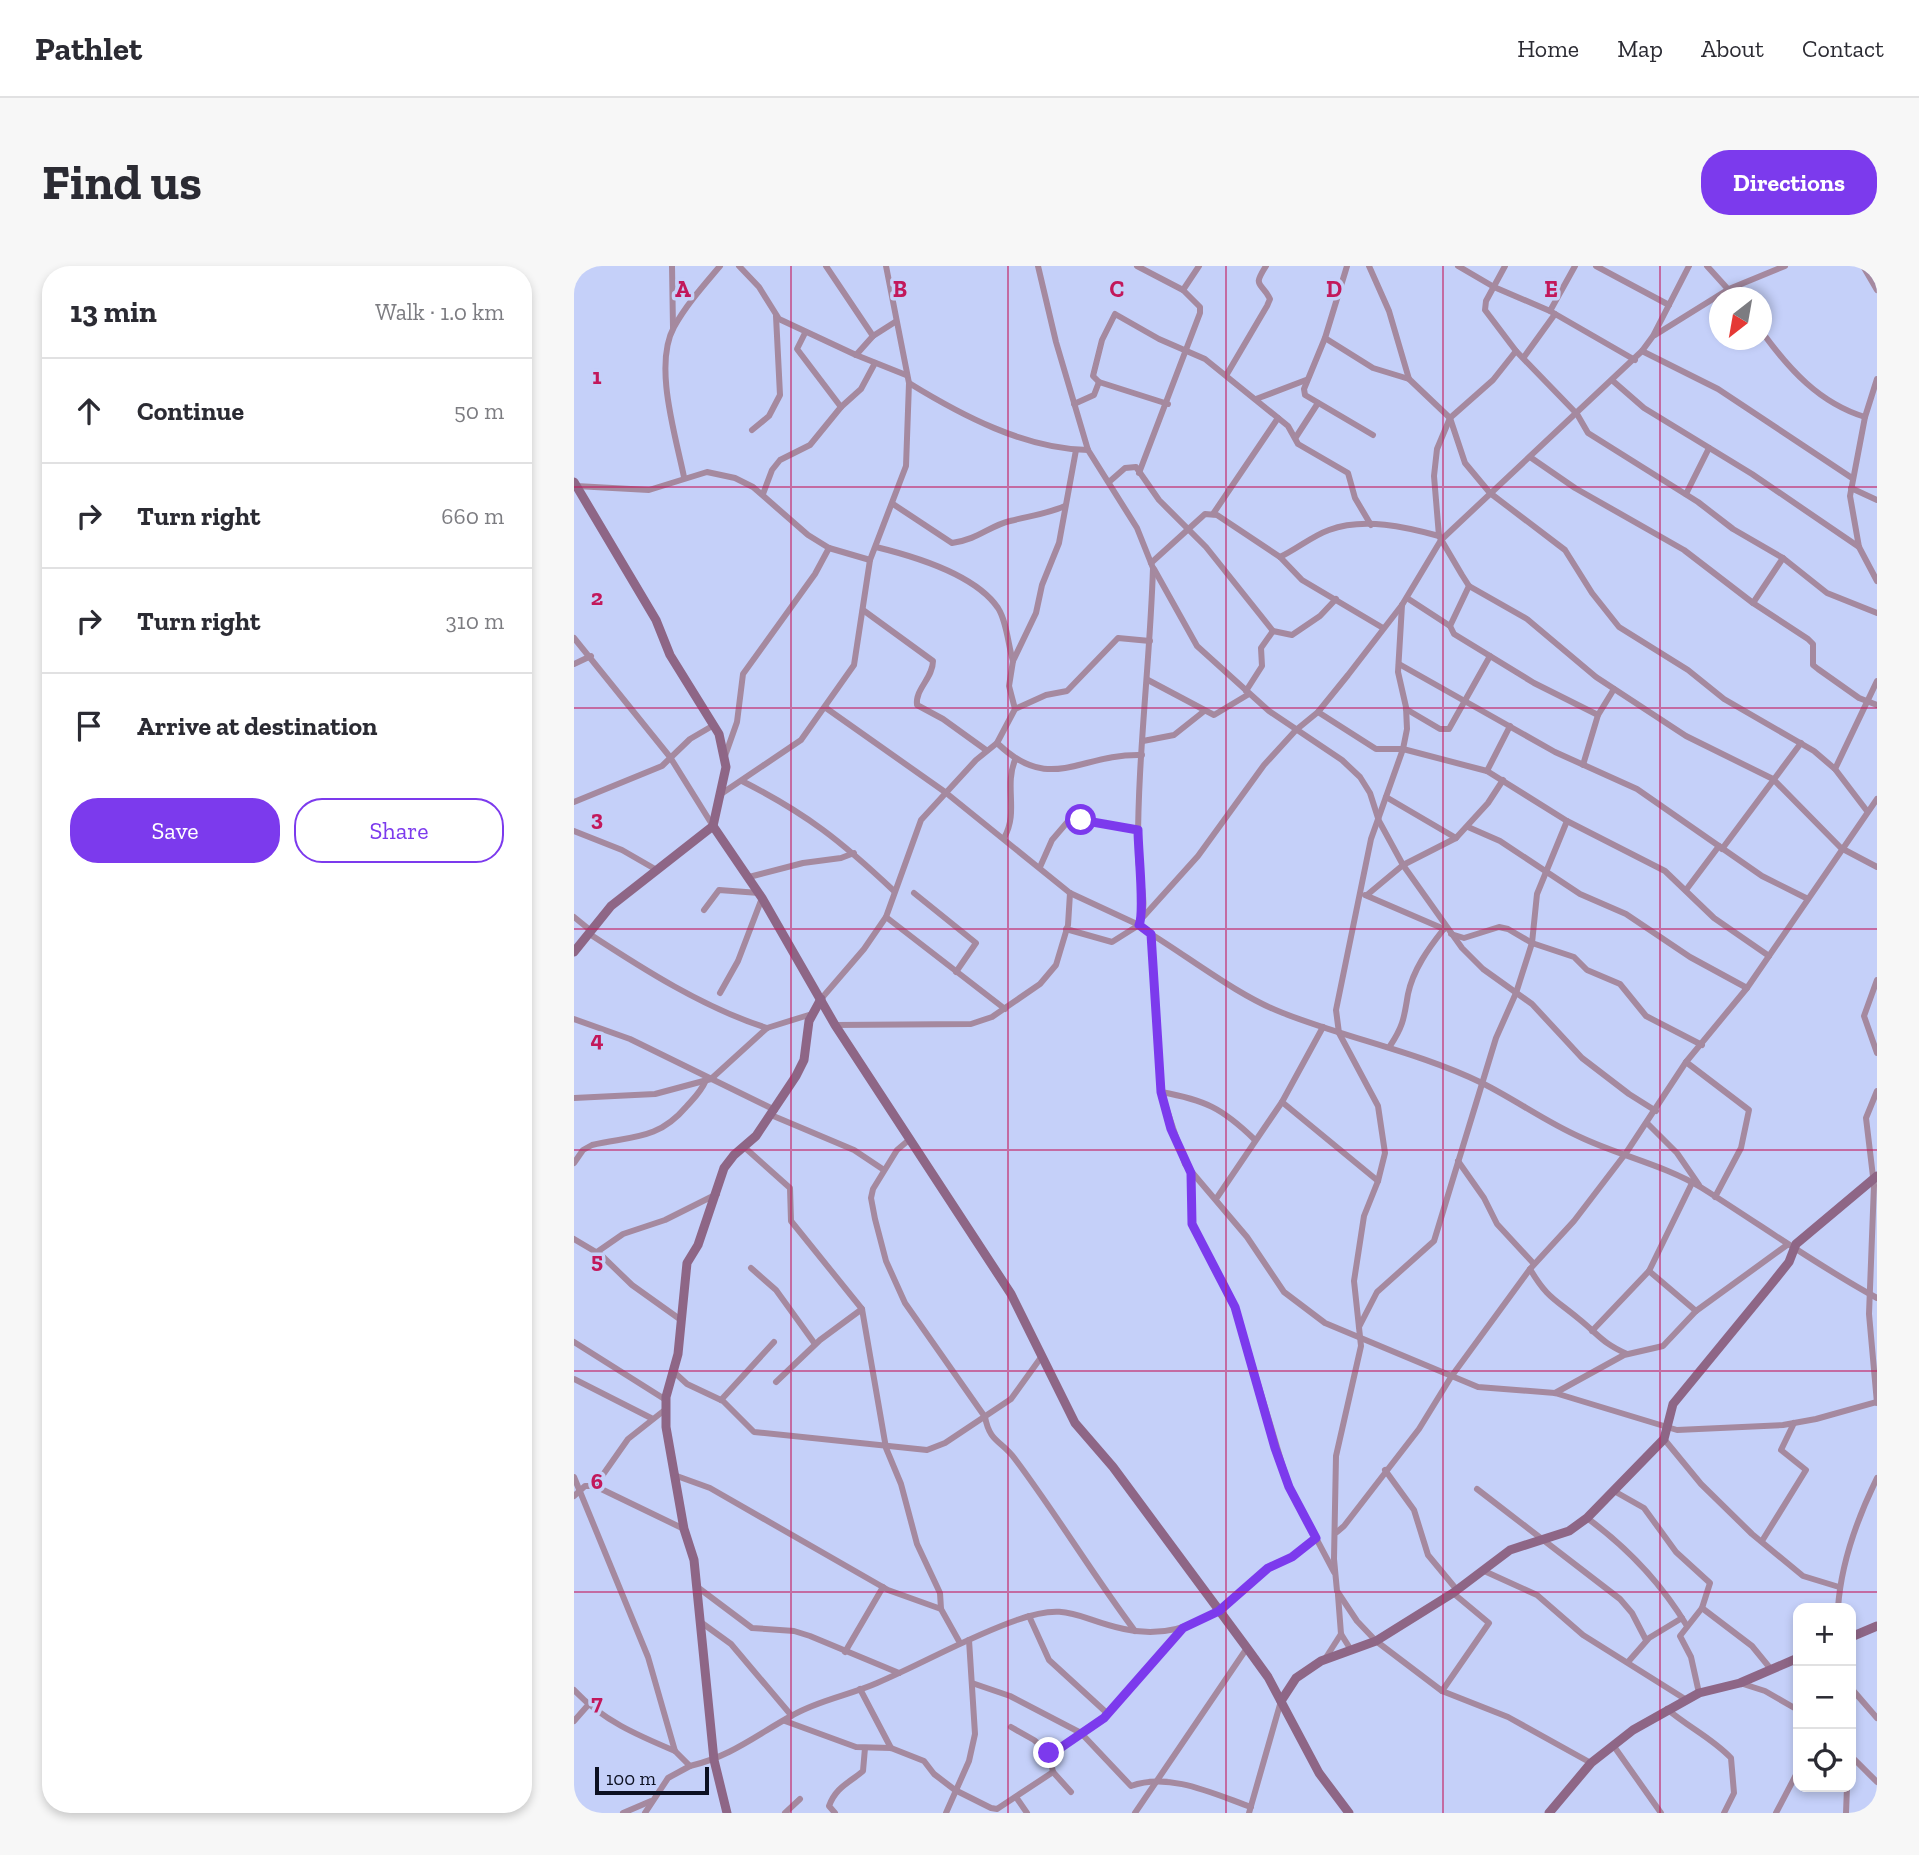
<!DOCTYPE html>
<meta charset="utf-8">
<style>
body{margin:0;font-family:"Zilla Slab",serif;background:#f7f7f7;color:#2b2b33}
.controls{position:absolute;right:21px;bottom:21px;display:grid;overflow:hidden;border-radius:14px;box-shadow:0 4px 10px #0003}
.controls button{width:63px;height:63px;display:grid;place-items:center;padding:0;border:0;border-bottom:2px solid #e1e1e2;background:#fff;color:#2b2b33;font:35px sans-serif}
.compass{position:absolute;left:1135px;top:21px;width:63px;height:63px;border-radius:50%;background:#fff;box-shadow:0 4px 10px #0003;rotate:211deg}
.scale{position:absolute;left:21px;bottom:18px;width:114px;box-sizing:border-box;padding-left:7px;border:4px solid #0c1021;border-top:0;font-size:19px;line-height:24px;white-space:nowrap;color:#0c1021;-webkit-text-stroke:5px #c5d0f9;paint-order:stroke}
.stop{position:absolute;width:21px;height:21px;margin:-16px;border:5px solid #7c3aed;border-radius:50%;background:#fff}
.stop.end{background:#7c3aed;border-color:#fff;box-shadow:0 2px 7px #0008}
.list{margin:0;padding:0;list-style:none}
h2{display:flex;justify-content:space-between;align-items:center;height:91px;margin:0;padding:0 28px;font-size:30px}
h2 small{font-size:23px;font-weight:400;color:#7c7c81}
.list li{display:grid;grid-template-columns:46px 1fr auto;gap:21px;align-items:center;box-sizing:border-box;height:105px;padding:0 28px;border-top:2px solid #e1e1e2}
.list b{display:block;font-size:26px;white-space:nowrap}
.list em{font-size:23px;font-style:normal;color:#7c7c81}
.actions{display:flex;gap:14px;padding:21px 28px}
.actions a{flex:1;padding:16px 0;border:2px solid #7c3aed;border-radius:28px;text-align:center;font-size:24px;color:#7c3aed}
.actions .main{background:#7c3aed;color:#fff}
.icon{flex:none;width:38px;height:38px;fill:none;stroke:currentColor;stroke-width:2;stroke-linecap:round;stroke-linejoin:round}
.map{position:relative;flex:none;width:1303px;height:1547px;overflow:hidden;border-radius:28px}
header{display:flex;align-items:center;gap:42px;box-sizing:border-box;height:98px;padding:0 35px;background:#fff;border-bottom:2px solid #e1e1e2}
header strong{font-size:33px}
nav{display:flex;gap:38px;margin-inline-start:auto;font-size:24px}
.intro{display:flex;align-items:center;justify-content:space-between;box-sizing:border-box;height:168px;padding:0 42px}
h1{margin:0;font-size:49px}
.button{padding:18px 32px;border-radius:28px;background:#7c3aed;color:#fff;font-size:24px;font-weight:700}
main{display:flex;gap:42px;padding:0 42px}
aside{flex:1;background:#fff;border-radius:28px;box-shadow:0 4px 10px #0003}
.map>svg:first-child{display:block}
</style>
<header>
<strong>Pathlet</strong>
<nav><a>Home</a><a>Map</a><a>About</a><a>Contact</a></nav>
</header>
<div class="intro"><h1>Find us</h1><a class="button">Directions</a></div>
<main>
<aside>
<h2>13 min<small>Walk · 1.0 km</small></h2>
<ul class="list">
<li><svg class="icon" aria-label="ahead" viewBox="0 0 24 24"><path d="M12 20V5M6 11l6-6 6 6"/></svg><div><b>Continue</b></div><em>50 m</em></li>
<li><svg class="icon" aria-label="right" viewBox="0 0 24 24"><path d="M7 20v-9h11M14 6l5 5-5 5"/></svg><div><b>Turn right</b></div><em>660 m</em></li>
<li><svg class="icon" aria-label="right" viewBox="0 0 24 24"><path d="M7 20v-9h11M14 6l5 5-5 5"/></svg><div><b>Turn right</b></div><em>310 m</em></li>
<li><svg class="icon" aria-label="arrive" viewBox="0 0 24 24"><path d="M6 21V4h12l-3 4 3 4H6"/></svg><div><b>Arrive at destination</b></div></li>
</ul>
<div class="actions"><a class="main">Save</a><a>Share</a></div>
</aside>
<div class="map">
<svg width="1303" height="1547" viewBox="0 0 1303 1547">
<rect width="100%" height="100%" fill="#c5d0f9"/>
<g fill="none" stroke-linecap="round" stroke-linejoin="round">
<g stroke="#a5899f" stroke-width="6">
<path d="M98,0L99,62"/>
<path d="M165,0L185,21L205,53L282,89L299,70L321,56"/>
<path d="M252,0L299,70"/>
<path d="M312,0L335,117C387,149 451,183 514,184"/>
<path d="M464,0L482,76L514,184L563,262L579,302C576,398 563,494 564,591C565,611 575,641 565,659L577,668L587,826L611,898L673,971L710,1026L751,1057L904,1121L981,1127L1103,1164L1209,1159L1242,1153L1303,1136"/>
<path d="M563,0L609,24L625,0"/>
<path d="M773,0L751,72L730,123L731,129L799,169"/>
<path d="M795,0L815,45L835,113L876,152L891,197L916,227L991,284L1018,327L1045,361L1114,404L1150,433L1240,485L1261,503L1293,545"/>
<path d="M884,0L920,21L976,45L1061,94"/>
<path d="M931,0L912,35L911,44L942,85L1003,148L1014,167L1124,236L1159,263L1209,292L1253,327L1303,347"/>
<path d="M1022,0L1095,39"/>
<path d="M1133,0L1162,32"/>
<path d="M1289,0L1303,24"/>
<path d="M0,11L5,0"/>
<path d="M976,45L1001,0"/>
<path d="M1188,66C1215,103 1245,137 1291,151"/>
<path d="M231,67L223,83L267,141"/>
<path d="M1081,69L1155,23L1211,0"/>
<path d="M751,72L799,102L835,113"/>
<path d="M942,85L919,114L876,152L863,183L860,210L865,270L888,309L895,320L953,353L1022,411L1112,470L1199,513L1267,582L1303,601"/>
<path d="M1068,85L1144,123L1278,212"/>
<path d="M282,89L332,109"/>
<path d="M950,91L981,48"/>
<path d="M653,108L693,40L696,33C687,15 678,22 692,0"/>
<path d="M1303,113L1291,151L1276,230L1285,281L1303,315"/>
<path d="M1039,115L1070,142L1178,208L1285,281"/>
<path d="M682,133L732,114"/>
<path d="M500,138L520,129L525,116"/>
<path d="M594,138L525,116L519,110L528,74L541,48L585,73L631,93L714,160L724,178L774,207L781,232L797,259"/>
<path d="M178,164L195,150L206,129L202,50"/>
<path d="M722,171L744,137"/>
<path d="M956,191L1001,222L1110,284L1179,337L1234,373L1239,378V399L1244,403L1285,432L1303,439"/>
<path d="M565,207L626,47V41L609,24"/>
<path d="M110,211C102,171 79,99 100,61C112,39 130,19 146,0"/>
<path d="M535,216L551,202L562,201L585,234L632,281L699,365L718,369L746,350L762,333"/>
<path d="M2,220L75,224L133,206L161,212L179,221L234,269L255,282L296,294"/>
<path d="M1277,222L1303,234"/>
<path d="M189,228L198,204L206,194L236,179L267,141L287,123L301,97"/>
<path d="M1112,228L1135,182"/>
<path d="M319,238L378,277C405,273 415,260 436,255C455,250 473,248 491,240"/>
<path d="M639,248L704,152"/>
<path d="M302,281C339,290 401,308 424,342C433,356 434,379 439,395"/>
<path d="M706,291C723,283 738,270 755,264C790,251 832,261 865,270"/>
<path d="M577,297L631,248L643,249L706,291L728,314L809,362"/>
<path d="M580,303L623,380L695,445L768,494L786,511L796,527L805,555L829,599L888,682L909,703L958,738L1008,792L1055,828L1082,845"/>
<path d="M833,332L876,360L880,368L960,417L1024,449"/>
<path d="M1179,337L1209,292"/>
<path d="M828,339L824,406L832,441L833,463L829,483L797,573L762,744L765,767L804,840L811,887L804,915L790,950L780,1015L787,1080L762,1190L760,1293L763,1325L783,1355L802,1375L868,1425L934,1451L1017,1497"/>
<path d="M289,344L359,395C359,412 341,423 343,439L369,453L412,484"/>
<path d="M876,360L895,320"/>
<path d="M0,372L96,491L139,560"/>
<path d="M0,398L17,390"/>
<path d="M825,398L981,486L1063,523L1188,610L1234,633"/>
<path d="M574,414L640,449L675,428"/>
<path d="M672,425L688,400L687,382L699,365"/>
<path d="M252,442L371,526L496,627L565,659"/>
<path d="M441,443L472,429L493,425L544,372L576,375"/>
<path d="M832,443L866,463H875L916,390"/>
<path d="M744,446L802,483H829L913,505L993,555L1091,605L1140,652L1195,690"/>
<path d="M569,475L600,469L629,446"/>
<path d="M423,477C477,529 505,487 568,489"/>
<path d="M151,490L163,456L169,408L241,308L255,282"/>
<path d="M1009,499L1024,449L1040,423"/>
<path d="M1261,503L1303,415"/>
<path d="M913,505L936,460"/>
<path d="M168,515C233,548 267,575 320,625"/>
<path d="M147,528L227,474L280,399L296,294L332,200L335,117"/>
<path d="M812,531L882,572"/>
<path d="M0,536L88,500L116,473L140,459"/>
<path d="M894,561L926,575L1006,628L1052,648L1116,691L1173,722"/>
<path d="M0,565L48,584L81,603"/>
<path d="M430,572C445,546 430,521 441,494"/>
<path d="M1148,583L1227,477"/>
<path d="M466,601L478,574L496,553L564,564"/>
<path d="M175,611L229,597L267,592L280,587"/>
<path d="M1112,624L1145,580"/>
<path d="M340,627L402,677L382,706"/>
<path d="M791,629L870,663"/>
<path d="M793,629L829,599L882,572L914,537L929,514"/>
<path d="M130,644L145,624L185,627"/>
<path d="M570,650L624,590L690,499L722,464L744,446L774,409L828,339L867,274L1068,85L1079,70L1115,0"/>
<path d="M0,651L16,664"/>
<path d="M312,651L431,743"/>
<path d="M492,663L538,676L565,659"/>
<path d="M14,667C69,703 130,742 193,762"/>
<path d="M577,668C616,692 666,731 709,747C775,773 844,786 908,817C942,834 972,856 1006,871C1046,890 1090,899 1128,922C1187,959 1242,999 1303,1032"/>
<path d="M877,668L890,672L925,661L934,663L958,677L1000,691L1013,704L1046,718L1072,750L1128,779"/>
<path d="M1303,714L1290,750L1303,787"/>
<path d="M146,727L164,695L188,632"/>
<path d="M247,733L290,683L312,651L347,554L402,494L423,477L441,443L435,420L439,395L462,347L468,319L485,277L502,184"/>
<path d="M0,753L56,773L201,844"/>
<path d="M261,759L397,758L418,751L466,718L482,699L494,659L496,627"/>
<path d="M816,780C830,759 830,751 834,728C839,704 854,683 869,664"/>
<path d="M1112,796L1175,844L1167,882L1141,931"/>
<path d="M587,826C631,834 648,842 680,873"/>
<path d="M0,832L81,828L137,813L193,762L238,748"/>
<path d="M708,836L804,915"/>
<path d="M197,849L280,884L310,904"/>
<path d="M1073,857L1103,887L1125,919"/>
<path d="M336,873L323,884L299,923L297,932L301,953L312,995L331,1037L411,1151C416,1177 427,1174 441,1193C483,1249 519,1309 561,1365"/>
<path d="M169,880L216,922L217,955L288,1043L312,1182L327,1218L343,1278L366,1327L367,1343"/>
<path d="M884,895L910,932L923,958L960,998"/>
<path d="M0,897L9,884L18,879C58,870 84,874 112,841C120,832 127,826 132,814"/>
<path d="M617,907L618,959L661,1041L715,1221L760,1306"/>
<path d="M642,933L708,836L749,761"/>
<path d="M0,973L27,989L58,1019L107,1054"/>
<path d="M23,986L49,968L91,954L143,928"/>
<path d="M177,1002L202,1024L241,1078"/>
<path d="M956,1003C973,1032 981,1033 1005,1053C1025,1069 1028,1077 1053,1088"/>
<path d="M1075,1005L1122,1045"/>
<path d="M785,1061L803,1026L860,975L922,772L942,727L958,677L963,628L993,555"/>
<path d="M1018,1065L1075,1005L1118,917"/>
<path d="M0,1076L92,1134"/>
<path d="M100,1106L113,1118L149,1135L180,1166L353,1184L371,1177L437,1133L468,1090"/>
<path d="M0,1113L77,1152"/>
<path d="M202,1116L246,1074L288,1043"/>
<path d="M981,1127L1050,1089L1089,1080L1122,1045L1213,979"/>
<path d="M147,1134L200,1076"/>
<path d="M1303,1137L1295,1048L1300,919L1292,852L1303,825"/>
<path d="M1090,1173L1127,1218L1178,1268L1229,1310L1265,1321"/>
<path d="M811,1204L840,1244L854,1289L883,1324"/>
<path d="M100,1209L136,1222L314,1324L367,1343L386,1377"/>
<path d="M0,1211L74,1391L101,1485L116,1500C158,1490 182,1469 219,1449C245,1434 276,1429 303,1417C350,1397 394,1371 443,1354C495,1335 503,1353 550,1363C610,1377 652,1342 693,1303C700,1297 709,1295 717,1292C726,1287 734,1279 742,1272"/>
<path d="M21,1220L54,1173L92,1143"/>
<path d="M903,1223L1046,1333L1058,1347L1072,1374"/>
<path d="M1040,1225L1070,1242L1102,1286L1136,1317L1128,1342L1106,1370L1117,1391L1125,1427"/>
<path d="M0,1230L11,1220H21L110,1263"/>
<path d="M1013,1252C1054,1282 1087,1317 1113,1360"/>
<path d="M763,1266L770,1260L845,1163L877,1111L956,1003L1000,955L1052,887L1112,796L1173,722L1303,533"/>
<path d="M1188,1275L1232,1204L1207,1184L1220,1157"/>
<path d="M908,1304L963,1329L1009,1369L1111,1433"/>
<path d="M122,1320L178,1362L220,1365L236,1370L325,1407"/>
<path d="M764,1329L767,1368L777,1384"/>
<path d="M1128,1342L1178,1380L1196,1402"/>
<path d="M1264,1342C1267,1296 1283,1253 1303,1212"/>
<path d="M455,1350L475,1394L534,1448"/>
<path d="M128,1357L157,1378L217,1449"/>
<path d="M271,1386L309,1321"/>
<path d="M751,1393L767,1368"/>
<path d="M1054,1396L1075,1372L1108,1352"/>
<path d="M398,1417L436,1430L507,1467L557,1520C596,1506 640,1528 677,1541"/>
<path d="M1166,1417L1191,1425L1224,1444"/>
<path d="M1277,1422L1303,1452"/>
<path d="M286,1423L317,1482"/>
<path d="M0,1424C28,1454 63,1469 101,1485"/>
<path d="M868,1425L915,1357L879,1327"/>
<path d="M1093,1443C1114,1461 1138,1472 1157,1492L1160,1527L1150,1547"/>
<path d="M0,1455L15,1438"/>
<path d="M211,1455L282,1481L317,1482L350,1495L360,1508L381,1524L417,1542L423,1543L479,1506"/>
<path d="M437,1461L460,1474L475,1487L479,1506L497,1526"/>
<path d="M1039,1479L1087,1547"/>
<path d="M476,1489L530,1452L607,1364"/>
<path d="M1277,1490L1303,1516"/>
<path d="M1277,1504L1279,1492"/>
<path d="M442,1531L453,1547"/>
<path d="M49,1547L77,1535"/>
<path d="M71,1547L94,1512L116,1500"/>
<path d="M211,1547L226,1533"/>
<path d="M261,1547L255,1540C262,1521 275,1517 289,1505L291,1482"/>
<path d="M372,1547L395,1495L401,1468L395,1374"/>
<path d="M561,1547L673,1382"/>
<path d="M675,1547L707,1435"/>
<path d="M1202,1547L1224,1505"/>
<path d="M1272,1547L1273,1521"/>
</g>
<g stroke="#8e6686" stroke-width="9">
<path d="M0,216L82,354L96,389L145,468L152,501L139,560L37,640L0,686"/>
<path d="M139,560L188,632L261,759L437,1028L501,1157L539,1201L673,1382L694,1411L745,1507L775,1547"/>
<path d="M1277,1371L1303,1360"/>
<path d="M707,1435L722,1412L747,1395L802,1375L879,1327L936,1284L995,1265L1013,1252L1090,1173L1099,1138L1195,1021L1215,996L1222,978L1303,910"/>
<path d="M153,1547L140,1494L120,1294L110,1263L92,1161V1131L104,1088L113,997L124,979L150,902L160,889L182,870L222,810L230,794L235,755L247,733"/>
<path d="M975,1547L1017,1497L1059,1464L1125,1427L1166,1417L1224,1392"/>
</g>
</g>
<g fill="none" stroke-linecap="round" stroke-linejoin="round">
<path stroke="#7c3aed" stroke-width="9" d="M475,1487L476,1489L530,1452L609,1362L645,1345L694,1302L718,1291L742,1272L715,1221L701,1182L661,1041L618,958L617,907L597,863L587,826L577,668L565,659C571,647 564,584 564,564L507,554"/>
</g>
<path fill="none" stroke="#c2185b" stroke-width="2" stroke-opacity="0.55" d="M217,0V1547M434,0V1547M652,0V1547M869,0V1547M1086,0V1547M0,221H1303M0,442H1303M0,663H1303M0,884H1303M0,1105H1303M0,1326H1303"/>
<g font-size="23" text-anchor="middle" font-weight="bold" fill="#c2185b" stroke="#c5d0f9" stroke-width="7" stroke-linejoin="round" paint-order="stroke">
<text x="109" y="31">A</text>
<text x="326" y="31">B</text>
<text x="543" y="31">C</text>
<text x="760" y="31">D</text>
<text x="977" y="31">E</text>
<text x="23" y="118">1</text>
<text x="23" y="339">2</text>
<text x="23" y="560">3</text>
<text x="23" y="781">4</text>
<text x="23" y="1002">5</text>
<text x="23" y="1223">6</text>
<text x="23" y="1444">7</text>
</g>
</svg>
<div class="controls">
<button>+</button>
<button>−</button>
<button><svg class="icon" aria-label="locate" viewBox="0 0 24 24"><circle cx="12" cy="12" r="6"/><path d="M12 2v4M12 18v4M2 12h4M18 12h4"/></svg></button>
</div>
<svg class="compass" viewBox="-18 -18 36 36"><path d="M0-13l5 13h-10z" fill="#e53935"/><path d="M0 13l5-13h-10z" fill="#7c7c81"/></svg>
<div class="scale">100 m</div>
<div class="stop" style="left:507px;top:554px"></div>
<div class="stop end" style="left:475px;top:1487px"></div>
</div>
</main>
